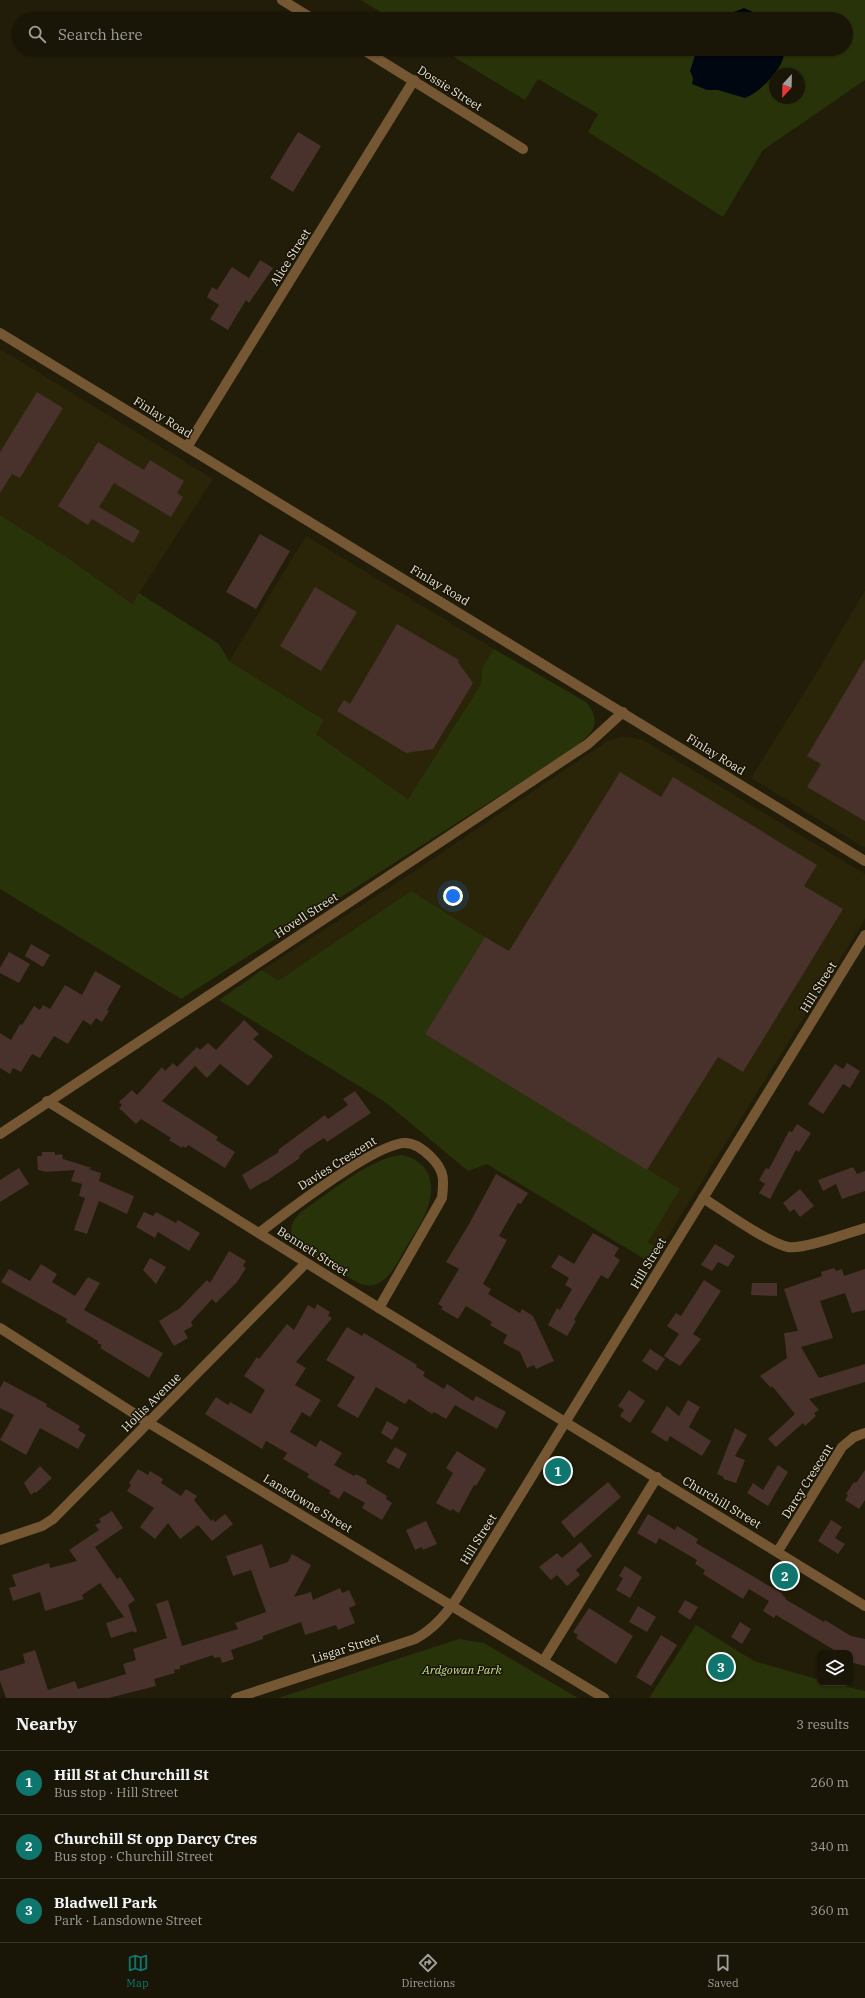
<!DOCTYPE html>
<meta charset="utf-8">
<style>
body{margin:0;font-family:"IBM Plex Serif",serif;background:#262315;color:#f1f3f6}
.controls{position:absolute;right:12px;bottom:12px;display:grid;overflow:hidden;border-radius:8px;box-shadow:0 1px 3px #0004}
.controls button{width:36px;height:36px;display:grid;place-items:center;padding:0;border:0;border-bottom:1px solid #373528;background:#191607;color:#f1f3f6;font:20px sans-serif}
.compass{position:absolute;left:769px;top:68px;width:36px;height:36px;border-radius:50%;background:#191607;box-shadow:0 1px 3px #0004;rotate:202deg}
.you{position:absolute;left:453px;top:896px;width:14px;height:14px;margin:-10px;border:3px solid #fff;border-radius:50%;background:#1a73e8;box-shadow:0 0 0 6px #1a73e833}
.badge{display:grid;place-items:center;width:26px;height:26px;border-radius:50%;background:#0f766e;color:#fff;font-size:13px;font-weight:700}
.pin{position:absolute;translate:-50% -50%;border:2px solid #fff;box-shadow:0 1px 4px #0006}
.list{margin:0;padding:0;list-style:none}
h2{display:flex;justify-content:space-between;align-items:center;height:52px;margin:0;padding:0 16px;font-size:17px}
h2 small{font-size:13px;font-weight:400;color:#9f9f9b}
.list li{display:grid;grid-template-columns:26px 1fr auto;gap:12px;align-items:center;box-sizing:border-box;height:64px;padding:0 16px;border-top:1px solid #373528}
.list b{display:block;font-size:15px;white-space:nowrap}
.list p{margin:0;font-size:13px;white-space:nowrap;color:#9f9f9b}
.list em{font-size:13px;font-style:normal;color:#9f9f9b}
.icon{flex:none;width:22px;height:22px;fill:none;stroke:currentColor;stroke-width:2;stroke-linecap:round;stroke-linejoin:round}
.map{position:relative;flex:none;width:865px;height:1698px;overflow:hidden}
.search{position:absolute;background:#191607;box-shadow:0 1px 3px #0004;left:12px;right:12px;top:12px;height:44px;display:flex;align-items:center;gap:10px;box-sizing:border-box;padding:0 14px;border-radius:22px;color:#9f9f9b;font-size:15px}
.sheet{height:244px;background:#191607}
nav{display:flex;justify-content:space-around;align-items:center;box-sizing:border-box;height:56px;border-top:1px solid #373528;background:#191607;font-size:11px;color:#9f9f9b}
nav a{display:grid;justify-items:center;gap:2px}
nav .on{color:#0f766e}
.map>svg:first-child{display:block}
</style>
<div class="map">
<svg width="865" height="1698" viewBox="0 0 865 1698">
<rect width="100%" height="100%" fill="#211d09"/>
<g fill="#2a2408">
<path d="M0,349L213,479L132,604L71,560L0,515Z"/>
<path d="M306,536L494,649L482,667L481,684L408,799L315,733L324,720L229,661Z"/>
<path d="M865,590V848L751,778L819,669Z"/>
<path d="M620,737H628L643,740L865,874V919L660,1249L395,1072L262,970L413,872L606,742Z"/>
</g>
<g fill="#293309" fill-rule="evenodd">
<path d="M361,0H865V80L763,150L723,217L588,132L598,114L538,79L525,100L441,49H846V19H392ZM775,74H799V98H775Z"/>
<path d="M0,515L71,560L132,604L139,593L219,644L229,661L324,720L316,734L408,799L481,684L482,667L494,649L586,702C603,723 593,733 574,748L181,999L0,889Z"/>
<path d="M411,891L485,937L425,1034L680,1189L648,1242L660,1249L651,1263L487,1164L468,1171L385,1102L219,1000L262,970L278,981Z"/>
<path d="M401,1155C429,1160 437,1184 427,1209C423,1221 415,1233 408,1244C400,1257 393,1275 379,1283C374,1286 367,1286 361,1284C349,1278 338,1271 326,1264C306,1252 275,1237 301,1212C328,1194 370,1158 401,1155Z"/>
<path d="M696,1625L754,1661L820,1680V1683H830L865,1691V1698H649Z"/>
<path d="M459,1639L484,1643L578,1698H278Z"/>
</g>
<g fill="#000710">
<path d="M744,8L769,19H721L726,15Z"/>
<path d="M697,49H787C784,54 783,59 781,64C773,78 759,92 745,98L718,90H707L692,84L693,78L690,71Z"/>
</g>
<g fill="#48322b">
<path d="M298,132L321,146L293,192L270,178Z"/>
<path d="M260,260L273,268L249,303L246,300L228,330L210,319L219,305L207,297L212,287L217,290L232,267L249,278Z"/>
<path d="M37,392L63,408L20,478L12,474L0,493V452Z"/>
<path d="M98,442L144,470L150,460L184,481L177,493L183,497L171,517L114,483L99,507L140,531L133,543L92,519L88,525L58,506Z"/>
<path d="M260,534L290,551L256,609L226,592Z"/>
<path d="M315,587L357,612L321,671L280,646Z"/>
<path d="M397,624L459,660L458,662L473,683L433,749L406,753L337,711L344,700L350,704Z"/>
<path d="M865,659V821L807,787L821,764L807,756Z"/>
<path d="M620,772L661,797L673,777L817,865L804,886L843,909L743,1072L718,1057L647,1170L425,1034L485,937L509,951Z"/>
<path d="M31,944L50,955L43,967L25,956Z"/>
<path d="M9,952L30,964L19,983L0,973V968Z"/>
<path d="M95,971L121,986L107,1010L109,1011L102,1022L96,1018L91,1025L83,1020L68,1044L54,1036L40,1058L32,1054L21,1072L13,1068L10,1074L0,1068V1033L11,1040L20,1024L22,1025L34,1006L40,1010L43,1005L50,1009L65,985L82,995Z"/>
<path d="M244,1020L259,1034L253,1039L273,1056L248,1086L220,1064L207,1078L195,1066L162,1101L218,1137L216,1140L235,1152L225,1168L188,1145L186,1148L183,1146L182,1148L169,1140L171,1138L141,1119L136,1124L119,1108L122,1105L119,1102L132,1090L137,1095L162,1067L165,1071L173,1063L177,1067L197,1047L200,1050L208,1043L216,1050Z"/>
<path d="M847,1063L860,1071L850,1088L843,1084L823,1114L808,1104L835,1064L843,1069Z"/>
<path d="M355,1091L371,1113L327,1142L324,1138L304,1151L299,1156L300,1158L265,1182V1181L250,1190L242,1175L279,1152L278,1150L325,1115L328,1119L348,1105L343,1099Z"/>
<path d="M797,1124L811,1133L799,1152L796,1150L770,1199L759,1193L765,1184L759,1180L766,1168L769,1169L789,1131L792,1132Z"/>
<path d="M42,1152H55V1155L62,1154L63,1159L92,1168L88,1169L101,1173L99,1181L134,1196L127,1214L99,1201L87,1234L74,1230L85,1198L79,1196L82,1184L71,1181L75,1170L46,1172L38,1170L37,1156H42Z"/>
<path d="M853,1167L857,1174L865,1171V1191L842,1199L836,1184L823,1191L818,1180Z"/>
<path d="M19,1168L29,1184L0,1202V1180Z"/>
<path d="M496,1174L528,1193L521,1204L518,1203L499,1236L507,1240L483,1284L491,1289L488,1294L520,1313L522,1309L533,1316L554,1361L536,1369L534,1365L527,1368L520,1352L503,1343L507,1335L490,1325L492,1322L466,1306L458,1319L441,1309L443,1307L438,1304L459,1269L446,1262L469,1224Z"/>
<path d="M800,1189L814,1206L800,1217L794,1209L790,1212L783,1203Z"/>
<path d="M144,1212L153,1216L156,1212L176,1223L178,1220L200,1233L189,1251L158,1232L155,1238L136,1227Z"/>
<path d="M593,1233L619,1248L614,1256L620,1260L608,1279L601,1275L579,1311L574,1320L576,1321L567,1336L548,1325L557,1308L560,1310L572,1289L565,1285L569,1278L551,1267L559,1255L574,1264Z"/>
<path d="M715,1244L735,1256L728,1267L718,1262L712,1271L701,1265Z"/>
<path d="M229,1251L246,1261L243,1266L246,1268L237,1282L216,1303L212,1299L191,1322L193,1326L184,1331L188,1338L174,1346L159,1321L180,1308L207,1280L210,1283Z"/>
<path d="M150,1258L166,1267L156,1284L143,1270Z"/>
<path d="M41,1264L57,1274L52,1282L75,1296L88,1277L100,1283L84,1310L163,1353L149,1378L100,1348L102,1345L97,1343L98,1341L66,1322L67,1319L1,1282L9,1269L30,1281Z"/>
<path d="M834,1268L836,1271L842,1269L844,1276L865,1269V1310L852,1313L845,1293L820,1301L833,1338L801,1347L819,1378L865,1364V1382L809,1399L819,1410L814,1413L816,1416L805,1426L803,1423L776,1447L768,1439L795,1414L772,1386L771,1388L760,1376L787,1358L784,1333L798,1331L784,1289L822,1276L821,1272Z"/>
<path d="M704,1280L721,1291L693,1334L701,1339L680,1366L664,1356L679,1334L667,1326L676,1313L681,1316Z"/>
<path d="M752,1283H777V1296L751,1295Z"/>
<path d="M317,1304L330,1312L328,1316L332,1318L296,1362L306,1368L295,1385L321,1400L310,1417L302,1412L290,1432L316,1447L320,1440L342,1453L334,1465L354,1476L356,1474L367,1480L366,1483L387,1496L386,1499L392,1503L382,1520L362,1508L365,1503L344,1491L339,1499L329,1493L331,1491L307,1477L309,1474L283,1459L287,1453L266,1441L262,1449L205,1414L216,1397L228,1405L230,1402L251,1414L265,1390L244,1376L257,1357L259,1359L287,1324L294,1330L308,1305L315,1309Z"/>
<path d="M347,1327L362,1336L364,1333L417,1365L416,1367L425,1372L423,1376L444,1389L447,1384L473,1401L476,1396L506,1412L497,1429L455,1405L446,1419L434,1412L432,1414L409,1399L405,1404L376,1387L358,1418L337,1406L355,1377L326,1360Z"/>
<path d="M650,1349L665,1359L657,1371L642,1361Z"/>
<path d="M4,1381L47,1404L46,1406L80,1426L78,1430L86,1435L78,1449L40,1428L26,1455L0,1440L14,1415L0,1408V1388Z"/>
<path d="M629,1390L645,1401L630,1423L620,1416L624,1410L618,1406Z"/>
<path d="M688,1400L700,1407L689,1427L711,1441L702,1456L670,1436L667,1442L651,1432L667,1406L679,1416Z"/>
<path d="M387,1421L399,1428L392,1440L381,1433Z"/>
<path d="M735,1428L747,1435L735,1456L745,1460L736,1483L723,1479L725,1474L724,1477L717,1474Z"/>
<path d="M395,1447L407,1454L399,1469L386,1462Z"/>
<path d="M457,1451L486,1469L476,1486L474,1485L459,1513L452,1509L451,1511L436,1503L453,1473L446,1468Z"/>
<path d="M778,1465L788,1472L768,1506L747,1493L753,1483L763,1490Z"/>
<path d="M40,1466L52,1478L36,1493L34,1492L31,1495L24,1483Z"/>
<path d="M138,1469L148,1475L150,1471L163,1479L161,1483L181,1496L186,1489L197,1496L194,1500L211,1521L213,1519L215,1522L225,1514L233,1524L212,1541L198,1525L180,1539L168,1523L155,1539L140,1527L154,1508L127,1491L131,1485L129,1483Z"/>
<path d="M865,1470V1500L859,1509L845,1500L848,1495L846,1494L854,1482L856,1483Z"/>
<path d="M608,1482L621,1497L574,1538L561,1522Z"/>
<path d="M112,1511L123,1528L95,1547L117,1579L120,1577L135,1600L128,1605L137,1631L134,1633L133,1631L111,1638L106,1623L124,1617L100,1583L82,1595L84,1599L45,1611L40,1592L13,1601L9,1588L16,1586L12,1575L49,1563L50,1568L77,1561L69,1550L99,1530L95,1525L101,1522L99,1519Z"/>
<path d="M648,1514L675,1530L677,1526L698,1539L696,1543L783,1594L782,1595L786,1598L785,1599L824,1622L825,1620L851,1636L865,1639V1666L850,1662V1653H839L776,1615L774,1618L763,1611L769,1601L749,1589L743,1599L703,1574L705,1570L695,1564L697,1560L659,1538L656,1544L637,1533Z"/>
<path d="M831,1520L842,1527L835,1538L845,1544L838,1554L818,1541Z"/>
<path d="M426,1521L437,1544L423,1550L422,1547L415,1550L406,1530Z"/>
<path d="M581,1542L592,1556L576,1570L580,1575L567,1586L557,1575L551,1580L539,1567L557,1553L562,1558Z"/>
<path d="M262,1544L270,1568L288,1562L292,1554L311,1565L294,1597L311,1592L313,1600L340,1588L342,1593L349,1590L356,1605L349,1608L355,1623L338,1630L336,1625L305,1635L301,1622L263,1636V1639L231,1650L234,1659L222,1663L220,1657L214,1658L213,1655L180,1666V1669L174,1670L175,1673L154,1679L156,1686L109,1698H6L0,1681V1671L25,1663L23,1654L35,1650L48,1690L75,1681L78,1689L126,1674L123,1664L136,1660L133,1649L167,1638L156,1604L168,1600L182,1646L238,1629L235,1623L266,1612L251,1570L233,1576L226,1556Z"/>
<path d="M625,1566L642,1577L630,1598L616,1590L623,1578L619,1576Z"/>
<path d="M685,1600L698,1607L690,1620L678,1612Z"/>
<path d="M638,1606L656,1617L647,1632L629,1622Z"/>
<path d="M589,1608L633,1636L616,1664L576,1638L578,1635L573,1632Z"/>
<path d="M740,1622L751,1629L742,1644L731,1637Z"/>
<path d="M661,1635L677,1645L651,1686L636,1677Z"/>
</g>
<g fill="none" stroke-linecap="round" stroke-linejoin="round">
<g stroke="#765734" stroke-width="10">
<path d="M282,0L313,19"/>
<path d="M362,49L523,149"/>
<path d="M0,333L865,861"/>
<path d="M187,447L414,80"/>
<path d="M47,1101L379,1308L865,1606"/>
<path d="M0,1134L588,744L623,712"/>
<path d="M703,1198C722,1210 768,1243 788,1247C803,1250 848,1233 865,1228"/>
<path d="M259,1233C285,1213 376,1143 405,1143C415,1143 425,1151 431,1157C445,1171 444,1180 442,1198L379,1308"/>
<path d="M0,1328L149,1423L604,1698"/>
<path d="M0,1540L42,1526L53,1519L306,1263"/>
<path d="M778,1551L842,1447L854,1437L865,1433"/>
<path d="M544,1660L657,1477"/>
<path d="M236,1698L415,1639C436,1628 450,1610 462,1590L865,935"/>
</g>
</g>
<g text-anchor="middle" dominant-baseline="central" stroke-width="3" stroke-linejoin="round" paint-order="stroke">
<g font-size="12" fill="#e6e3d7" stroke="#181302">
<text transform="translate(450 88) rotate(32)">Dossie Street</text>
<text transform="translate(290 257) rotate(-58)">Alice Street</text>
<text transform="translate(163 417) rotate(32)">Finlay Road</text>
<text transform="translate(440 585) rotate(31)">Finlay Road</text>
<text transform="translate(716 754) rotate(32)">Finlay Road</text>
<text transform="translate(306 915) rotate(-33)">Hovell Street</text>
<text transform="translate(818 987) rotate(-58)">Hill Street</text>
<text transform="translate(337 1163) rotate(-32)">Davies Crescent</text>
<text transform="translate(313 1251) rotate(32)">Bennett Street</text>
<text transform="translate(648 1263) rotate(-59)">Hill Street</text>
<text transform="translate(151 1402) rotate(-45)">Hollis Avenue</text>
<text transform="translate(807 1481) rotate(-58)">Darcy Crescent</text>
<text transform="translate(722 1502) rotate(31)">Churchill Street</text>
<text transform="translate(308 1503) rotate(31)">Lansdowne Street</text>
<text transform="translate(478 1539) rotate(-58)">Hill Street</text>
<text transform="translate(346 1648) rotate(-18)">Lisgar Street</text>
</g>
<g font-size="12" font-style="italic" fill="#c8e18b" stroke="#181302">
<text x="462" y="1669">Ardgowan Park</text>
</g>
</g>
</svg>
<div class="controls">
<button><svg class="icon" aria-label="layers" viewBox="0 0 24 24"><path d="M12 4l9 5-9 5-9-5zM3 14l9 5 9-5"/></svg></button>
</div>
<svg class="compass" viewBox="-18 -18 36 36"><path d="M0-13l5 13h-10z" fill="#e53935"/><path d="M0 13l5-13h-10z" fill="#9f9f9b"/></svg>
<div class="you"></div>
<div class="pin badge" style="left:558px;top:1471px">1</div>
<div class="pin badge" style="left:785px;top:1576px">2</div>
<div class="pin badge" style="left:721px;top:1667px">3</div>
<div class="search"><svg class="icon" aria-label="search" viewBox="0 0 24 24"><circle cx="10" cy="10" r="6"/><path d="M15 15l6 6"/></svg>Search here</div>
</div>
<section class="sheet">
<h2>Nearby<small>3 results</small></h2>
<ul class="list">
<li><span class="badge">1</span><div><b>Hill St at Churchill St</b><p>Bus stop · Hill Street</p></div><em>260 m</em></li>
<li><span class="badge">2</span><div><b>Churchill St opp Darcy Cres</b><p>Bus stop · Churchill Street</p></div><em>340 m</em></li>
<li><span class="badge">3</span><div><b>Bladwell Park</b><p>Park · Lansdowne Street</p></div><em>360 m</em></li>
</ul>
</section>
<nav>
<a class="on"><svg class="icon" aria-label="map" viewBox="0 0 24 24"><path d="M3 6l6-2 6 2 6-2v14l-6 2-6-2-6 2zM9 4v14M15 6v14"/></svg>Map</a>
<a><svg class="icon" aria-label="directions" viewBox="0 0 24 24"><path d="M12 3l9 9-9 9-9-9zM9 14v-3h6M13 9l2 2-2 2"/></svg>Directions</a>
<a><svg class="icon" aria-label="saved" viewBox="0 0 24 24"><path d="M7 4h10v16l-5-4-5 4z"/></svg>Saved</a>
</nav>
